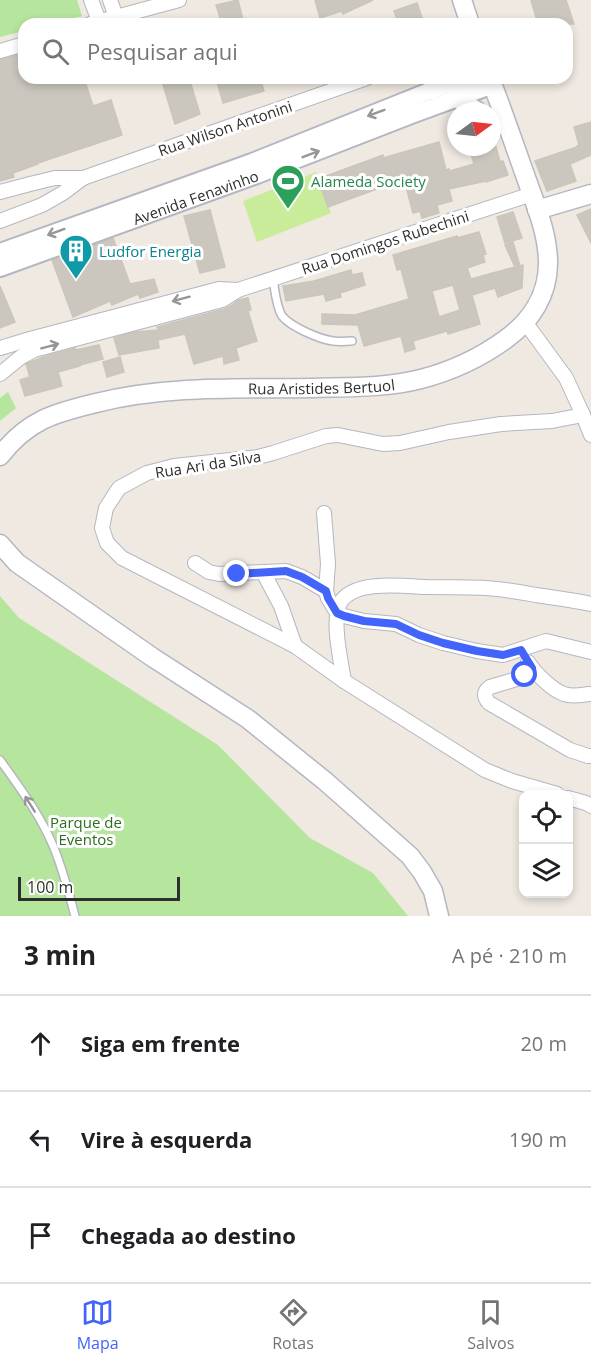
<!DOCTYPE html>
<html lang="pt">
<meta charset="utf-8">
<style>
body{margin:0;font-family:"Open Sans",sans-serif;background:#f6f6f6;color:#202124}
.controls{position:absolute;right:18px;bottom:18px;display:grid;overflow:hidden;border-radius:12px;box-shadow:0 3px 9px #0003}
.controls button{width:54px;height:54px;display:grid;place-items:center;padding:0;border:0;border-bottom:2px solid #e0e0e0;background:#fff;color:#202124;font:30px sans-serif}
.compass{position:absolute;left:447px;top:102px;width:54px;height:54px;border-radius:50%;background:#fff;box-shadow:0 3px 9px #0003;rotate:75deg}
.scale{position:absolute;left:18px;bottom:15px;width:162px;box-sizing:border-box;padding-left:6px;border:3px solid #2e2e2e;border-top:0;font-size:16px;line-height:21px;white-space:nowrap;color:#2e2e2e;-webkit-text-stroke:4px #fff;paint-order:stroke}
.stop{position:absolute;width:18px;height:18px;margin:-14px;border:4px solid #4264fb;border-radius:50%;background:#fff}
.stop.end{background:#4264fb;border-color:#fff;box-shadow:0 2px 6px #0008}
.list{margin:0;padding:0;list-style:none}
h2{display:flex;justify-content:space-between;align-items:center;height:78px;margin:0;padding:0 24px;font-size:26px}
h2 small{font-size:20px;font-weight:400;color:#757577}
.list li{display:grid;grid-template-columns:39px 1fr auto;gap:18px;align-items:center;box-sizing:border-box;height:96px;padding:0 24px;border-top:2px solid #e0e0e0}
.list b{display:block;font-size:22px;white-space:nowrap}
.list em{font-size:20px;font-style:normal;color:#757577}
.icon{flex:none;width:33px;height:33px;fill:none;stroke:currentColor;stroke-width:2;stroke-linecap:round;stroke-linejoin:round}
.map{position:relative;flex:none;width:591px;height:916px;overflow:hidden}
.search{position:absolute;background:#fff;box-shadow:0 3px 9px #0003;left:18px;right:18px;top:18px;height:66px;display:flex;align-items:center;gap:15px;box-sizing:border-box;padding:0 21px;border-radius:18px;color:#757577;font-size:22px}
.sheet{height:366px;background:#fff}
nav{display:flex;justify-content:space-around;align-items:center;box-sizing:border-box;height:84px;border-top:2px solid #e0e0e0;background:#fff;font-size:16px;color:#757577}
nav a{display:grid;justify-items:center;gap:3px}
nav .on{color:#4264fb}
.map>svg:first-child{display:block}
</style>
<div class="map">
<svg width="591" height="916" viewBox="0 0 591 916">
<rect width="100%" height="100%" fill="#efe9e1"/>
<g fill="#b6e59e">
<path d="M0,0H77L82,16L51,24H24V31L0,37Z"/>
<path d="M8,392L16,408L0,421V398Z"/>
<path d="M0,596L19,618L218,745L310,838L373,873L408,916H0Z"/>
</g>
<path fill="#c9ec9a" d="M316,172L331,213L257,242L243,201Z"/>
<g fill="#cbc7bf" stroke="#cbc5ba" stroke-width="1.5" fill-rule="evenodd">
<path d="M238,0L244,24H222L216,5Z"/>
<path d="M315,0H373L343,14L342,11L320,18Z"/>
<path d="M531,0H566L574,24H538Z"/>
<path d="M417,3L422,18L399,24L394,11Z"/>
<path d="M24,53V78H84L93,106L111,100L122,135L38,163V164L13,173L14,177L0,181V60Z"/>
<path d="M161,78H189L200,114L175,124Z"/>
<path d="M216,78H260L264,91L223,103Z"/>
<path d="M591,122V155L570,164L576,181L547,191L535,161L577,147V146L579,145L574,127Z"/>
<path d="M439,142L446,170L449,169L450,171L474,164L469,147H496L500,162L503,161L508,175L486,182V181L449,189L452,201L437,205L439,213L422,218L420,211L413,213L404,179L328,207L318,179L383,155V158Z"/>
<path d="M591,209V243L577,215Z"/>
<path d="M210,210L225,267L200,273L184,216Z"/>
<path d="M513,212L522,238L505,243L497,217Z"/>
<path d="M479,232L486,254L483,255L485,262L467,268L471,279L515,267L505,245L513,242L520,266L523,265L522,288L498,297L495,288L472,295L480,324L448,334L447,331L413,341L415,349L405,352L401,336L364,346L358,325L322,324V314L355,315L409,299L401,269L397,270L393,255L457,236V238ZM453,285L460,310L439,317L432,291Z"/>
<path d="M113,238L130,284L154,279L158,292L140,298L138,294L112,305L110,301L73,317L52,260Z"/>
<path d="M351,270L352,275L362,273L365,285L340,293L341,297L326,301L324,294L286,301L283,286L314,281Z"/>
<path d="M0,286L15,322L0,328Z"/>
<path d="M248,298L251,310L248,311L257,341L236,348L239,360L224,364L223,356L194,364L185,334L158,340L159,348L119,355L114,338L135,332L158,330L157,327L224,309L232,305L238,300Z"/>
<path d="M99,345L103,359L80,365V366L58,372L62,386L25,396L20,380L30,377L26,364L43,357L75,348L76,350Z"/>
<path d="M120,357L124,372L107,377L103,362Z"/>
</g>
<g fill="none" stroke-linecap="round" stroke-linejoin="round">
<g stroke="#b4b7c1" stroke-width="10">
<g id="service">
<path d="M273,279C275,290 276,306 282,316C291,327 319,339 333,341C339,342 346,341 352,341"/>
<path d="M0,760C20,788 41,816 54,848C63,870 69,893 75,916"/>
</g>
</g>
<g stroke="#b4b7c1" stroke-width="16">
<g id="minor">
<path d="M91,0L99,21"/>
<path d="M110,0L116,17"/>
<path d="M90,24L179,0"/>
<path d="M0,51L24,44"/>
<path d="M0,192L30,184L55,178H83"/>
<path d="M0,221L42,205L63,193L83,178L367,78"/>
<path d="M525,322L566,378L583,415L552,421L501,424L449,432L400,443L383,444L338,435L326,436L273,453L258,457L174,466L147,473L119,488L106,508L102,528L107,543L122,558L295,646L344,681L485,770L512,781L557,794"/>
<path d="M0,348L30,339L219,289L238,290"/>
<path d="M0,374L21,357L34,350L222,300L238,290L532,194"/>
<path d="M583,415L591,435"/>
<path d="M324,513L328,564L326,591L328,598L337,613L344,616L364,621L396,624L419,635L443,643L477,651L503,655L546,641L591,652"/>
<path d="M195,563L209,572L219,574L286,571L302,577L326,591"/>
<path d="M263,572L281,606L295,646"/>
<path d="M528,662C535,673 552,690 564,694C572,697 581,695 589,694"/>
<path d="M532,668L520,678L490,687C483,692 484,697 489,703L570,750L588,756H591"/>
<path d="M344,681C341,662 330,615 342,600C358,580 403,586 426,587C446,587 466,587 486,588C503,589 520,592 536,595C555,598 573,600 591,604"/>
<path d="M568,798L586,803L591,806"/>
</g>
</g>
<g stroke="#b4b7c1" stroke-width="20">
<g id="tertiary">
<path d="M0,252L252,162L432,90L470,78"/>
<path id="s1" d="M0,268L257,175L414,114L493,85"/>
</g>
</g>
<g stroke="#b4b7c1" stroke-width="21">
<g id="secondary">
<path d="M462,0L470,24"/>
<path d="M432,90L442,78"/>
<path d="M457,98L477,111"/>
<path d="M537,210L591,194"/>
<path id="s2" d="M0,456C28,420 54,413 96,403C167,385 240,389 312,388C348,387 386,388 421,379C452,371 480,358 506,339C531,321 548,295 548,263C548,232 534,201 524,172C513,141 502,109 490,78"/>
<path d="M0,544L17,563L152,657L248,719L325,781L410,856L422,872L433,891L439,916"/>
</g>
</g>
<use href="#service" stroke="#fff" stroke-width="7"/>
<use href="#minor" stroke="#fff" stroke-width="14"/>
<use href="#tertiary" stroke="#fff" stroke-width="16"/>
<use href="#secondary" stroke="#fff" stroke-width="18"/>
</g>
<defs><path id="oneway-shaft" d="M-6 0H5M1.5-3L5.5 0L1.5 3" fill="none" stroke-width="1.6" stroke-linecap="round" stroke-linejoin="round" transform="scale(1.5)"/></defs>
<g stroke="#969696">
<use href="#oneway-shaft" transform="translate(376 113) rotate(159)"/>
<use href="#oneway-shaft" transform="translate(311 154) rotate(-21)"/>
<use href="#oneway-shaft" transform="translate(56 232) rotate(160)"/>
<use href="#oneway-shaft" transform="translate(181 299) rotate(165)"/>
<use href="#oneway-shaft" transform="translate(50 346) rotate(-15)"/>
<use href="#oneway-shaft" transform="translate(30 804) rotate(-122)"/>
</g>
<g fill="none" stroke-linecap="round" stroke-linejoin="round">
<path stroke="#4264fb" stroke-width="8" d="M237,574L286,571L302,577L326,591L328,598L337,613L344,616L364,621L396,624L419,635L443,643L477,651L503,655L521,650L532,668L525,675"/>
</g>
<defs>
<g id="stadium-pin" transform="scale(1.725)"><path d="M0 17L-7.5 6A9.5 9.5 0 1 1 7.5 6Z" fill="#2e9e5b" stroke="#fff"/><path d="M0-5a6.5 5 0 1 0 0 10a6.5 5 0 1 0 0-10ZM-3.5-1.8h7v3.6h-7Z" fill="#fff"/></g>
<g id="building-pin" transform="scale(1.725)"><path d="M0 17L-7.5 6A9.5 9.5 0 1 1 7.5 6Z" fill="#0f9aa8" stroke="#fff"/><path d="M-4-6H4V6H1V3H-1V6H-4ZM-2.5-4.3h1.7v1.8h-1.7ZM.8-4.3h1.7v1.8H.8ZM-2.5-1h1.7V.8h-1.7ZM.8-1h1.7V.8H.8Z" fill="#fff"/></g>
</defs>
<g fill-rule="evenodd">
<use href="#stadium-pin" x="288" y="181"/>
<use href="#building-pin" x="76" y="251"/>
</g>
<g text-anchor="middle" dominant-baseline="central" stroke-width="6" stroke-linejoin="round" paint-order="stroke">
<g font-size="15" fill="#2e2e2e" stroke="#fff">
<text transform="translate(225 128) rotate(-19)">Rua Wilson Antonini</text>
<text stroke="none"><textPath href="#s1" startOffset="208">Avenida Fenavinho</textPath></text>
<text transform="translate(385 242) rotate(-18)">Rua Domingos Rubechini</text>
<text stroke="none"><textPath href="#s2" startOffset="339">Rua Aristides Bertuol</textPath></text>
<text transform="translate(208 464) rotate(-9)">Rua Ari da Silva</text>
</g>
<g font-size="15" fill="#27864d" stroke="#fff" text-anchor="start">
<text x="311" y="181">Alameda Society</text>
</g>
<g font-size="15" fill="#0d838f" stroke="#fff" text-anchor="start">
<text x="99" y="251">Ludfor Energia</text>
</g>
<g font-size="15" fill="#2c6e1b" stroke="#fff">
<text x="86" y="822">Parque de<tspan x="86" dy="17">Eventos</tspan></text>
</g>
</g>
</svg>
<div class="controls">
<button><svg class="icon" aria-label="locate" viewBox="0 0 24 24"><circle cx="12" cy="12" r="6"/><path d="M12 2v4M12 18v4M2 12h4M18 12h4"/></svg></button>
<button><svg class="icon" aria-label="layers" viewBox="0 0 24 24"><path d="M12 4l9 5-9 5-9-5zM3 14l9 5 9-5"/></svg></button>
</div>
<svg class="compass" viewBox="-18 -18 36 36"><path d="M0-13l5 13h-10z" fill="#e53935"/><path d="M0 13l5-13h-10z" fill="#757577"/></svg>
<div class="scale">100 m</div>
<div class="stop" style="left:525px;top:675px"></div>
<div class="stop end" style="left:237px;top:574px"></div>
<div class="search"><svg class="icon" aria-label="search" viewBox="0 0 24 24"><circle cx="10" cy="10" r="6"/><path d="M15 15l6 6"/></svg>Pesquisar aqui</div>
</div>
<section class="sheet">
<h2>3 min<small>A pé · 210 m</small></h2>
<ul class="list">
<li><svg class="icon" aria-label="ahead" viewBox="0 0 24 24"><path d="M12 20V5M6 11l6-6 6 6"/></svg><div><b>Siga em frente</b></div><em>20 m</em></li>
<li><svg class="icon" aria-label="left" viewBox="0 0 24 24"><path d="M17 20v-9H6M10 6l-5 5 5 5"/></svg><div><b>Vire à esquerda</b></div><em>190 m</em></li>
<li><svg class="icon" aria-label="arrive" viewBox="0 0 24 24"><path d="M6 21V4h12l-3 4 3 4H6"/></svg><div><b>Chegada ao destino</b></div></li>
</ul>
</section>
<nav>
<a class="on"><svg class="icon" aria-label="map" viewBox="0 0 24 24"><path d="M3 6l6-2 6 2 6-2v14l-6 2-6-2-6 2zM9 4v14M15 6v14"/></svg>Mapa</a>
<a><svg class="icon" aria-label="directions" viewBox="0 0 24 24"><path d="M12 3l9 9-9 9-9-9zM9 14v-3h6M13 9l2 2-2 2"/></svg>Rotas</a>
<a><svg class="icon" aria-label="saved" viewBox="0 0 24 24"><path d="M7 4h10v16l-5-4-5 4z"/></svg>Salvos</a>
</nav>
